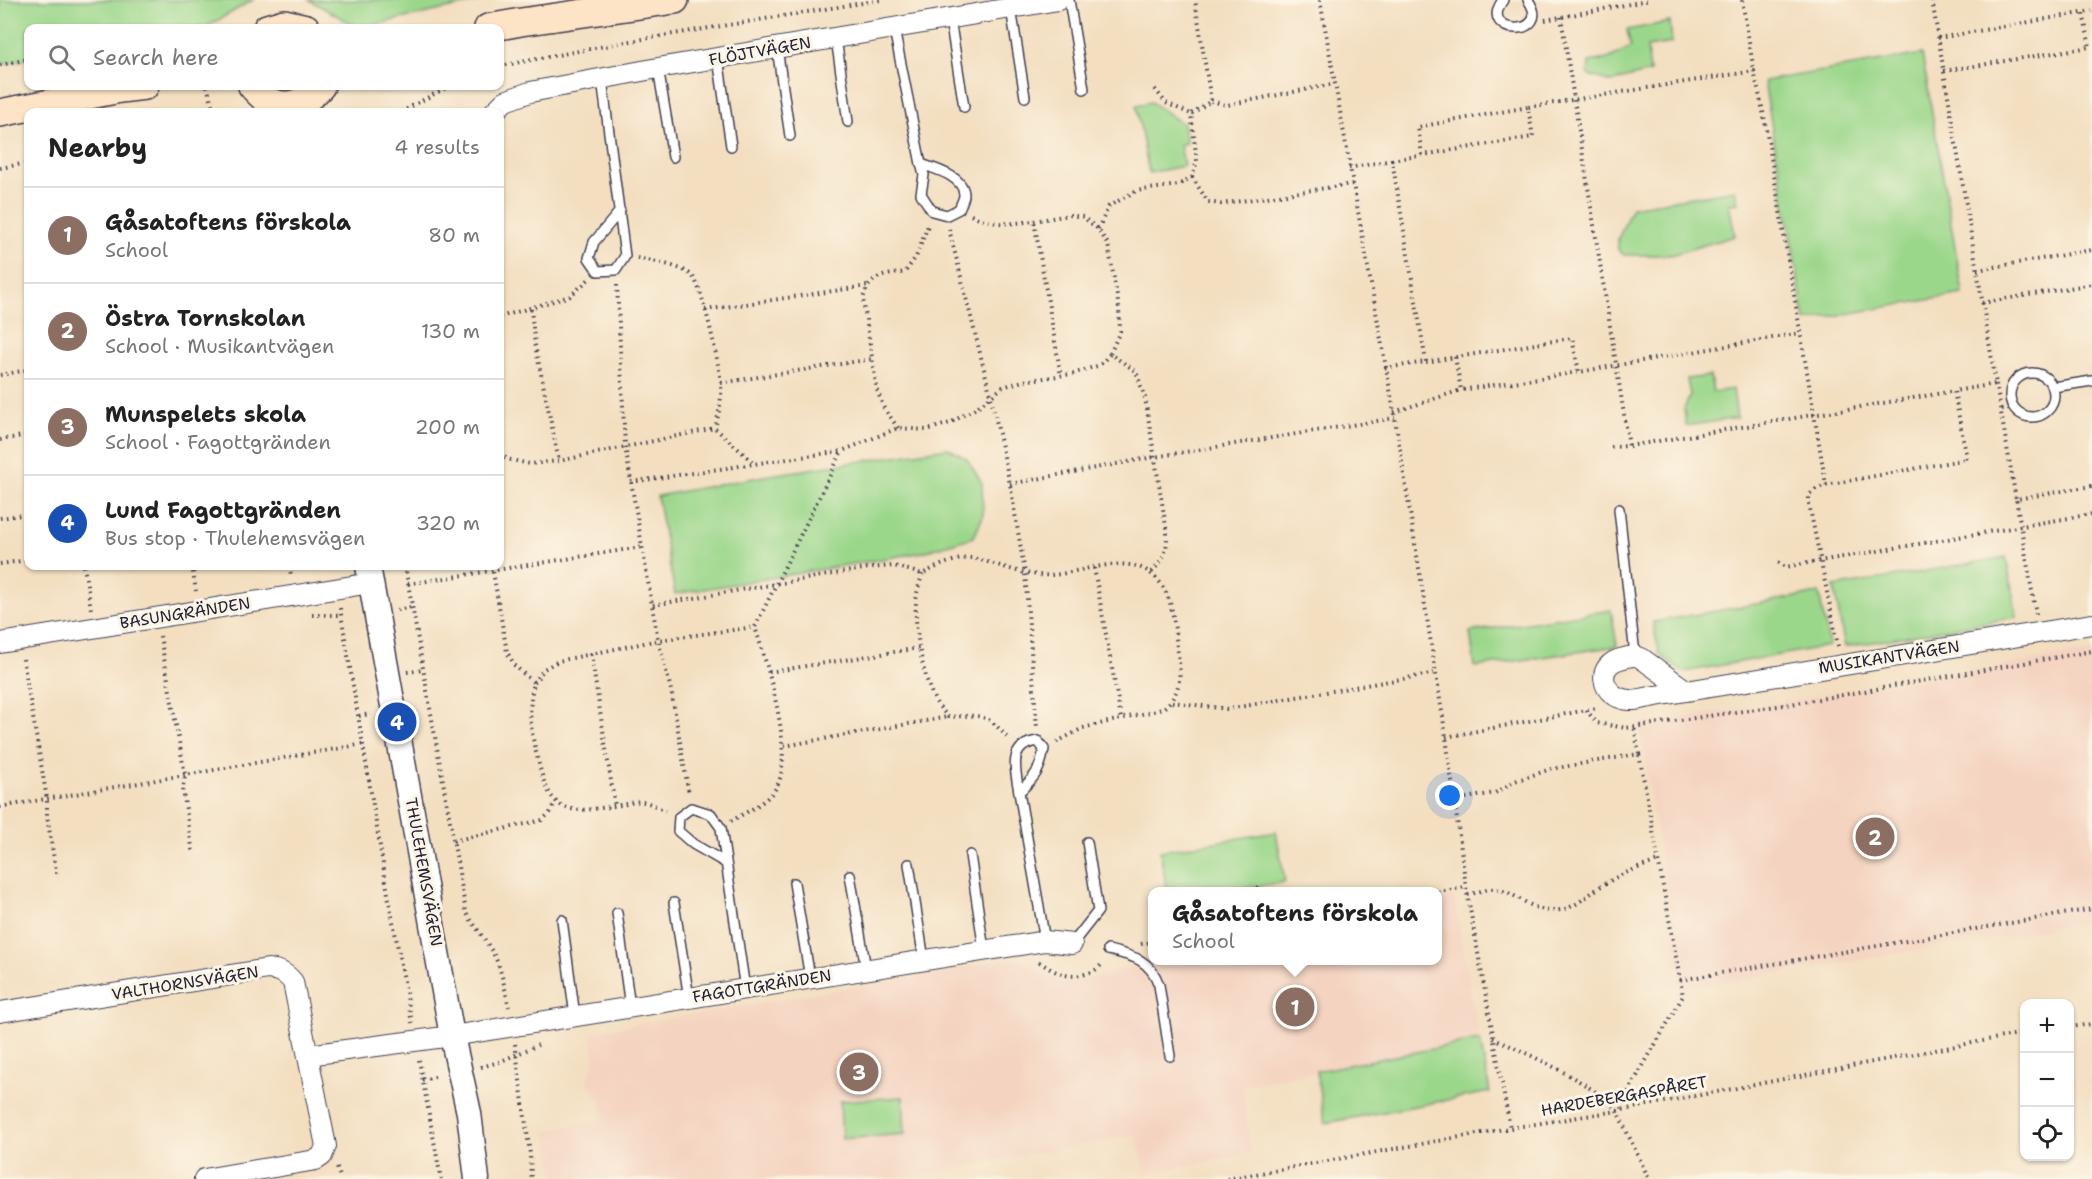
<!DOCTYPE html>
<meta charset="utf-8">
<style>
body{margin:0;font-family:"Shantell Sans",sans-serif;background:#f6f6f6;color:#222}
.controls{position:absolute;right:18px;bottom:18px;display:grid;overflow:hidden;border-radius:12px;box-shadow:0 2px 4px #0004}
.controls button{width:54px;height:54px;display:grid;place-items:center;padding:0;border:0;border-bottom:2px solid #e0e0e0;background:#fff;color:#222;font:30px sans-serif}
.you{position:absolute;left:1450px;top:796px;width:21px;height:21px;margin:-15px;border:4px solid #fff;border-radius:50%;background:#1a73e8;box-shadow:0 0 0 9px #1a73e833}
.badge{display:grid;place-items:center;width:39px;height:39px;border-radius:50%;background:#d1495b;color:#fff;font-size:20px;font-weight:700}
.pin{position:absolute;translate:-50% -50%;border:3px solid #fff;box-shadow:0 2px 6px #0006}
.popup{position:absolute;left:1148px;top:887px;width:294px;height:78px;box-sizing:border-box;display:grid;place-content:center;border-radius:12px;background:#fff;filter:drop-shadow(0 2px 4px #0005);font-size:20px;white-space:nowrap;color:#767676}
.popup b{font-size:22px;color:#222}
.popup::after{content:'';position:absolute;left:50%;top:100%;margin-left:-12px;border:12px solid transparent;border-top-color:#fff}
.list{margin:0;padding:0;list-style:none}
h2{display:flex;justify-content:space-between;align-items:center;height:78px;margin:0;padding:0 24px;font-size:26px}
h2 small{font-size:20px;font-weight:400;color:#767676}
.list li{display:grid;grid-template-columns:39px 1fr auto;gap:18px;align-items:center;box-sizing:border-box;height:96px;padding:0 24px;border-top:2px solid #e0e0e0}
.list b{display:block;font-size:22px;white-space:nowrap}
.list p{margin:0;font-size:20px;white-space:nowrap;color:#767676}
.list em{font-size:20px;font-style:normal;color:#767676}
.icon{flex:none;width:33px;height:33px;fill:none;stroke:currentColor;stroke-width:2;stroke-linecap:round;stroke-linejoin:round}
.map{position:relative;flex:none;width:2092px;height:1179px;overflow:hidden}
.search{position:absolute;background:#fff;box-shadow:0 2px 4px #0004;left:24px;top:24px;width:480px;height:66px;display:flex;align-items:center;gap:15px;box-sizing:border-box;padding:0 21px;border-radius:12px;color:#767676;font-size:22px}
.panel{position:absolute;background:#fff;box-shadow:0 2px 4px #0004;left:24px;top:108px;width:480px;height:462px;border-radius:12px}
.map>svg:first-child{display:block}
</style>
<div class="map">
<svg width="2092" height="1179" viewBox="0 0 2092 1179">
<rect width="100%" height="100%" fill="#fcf5e5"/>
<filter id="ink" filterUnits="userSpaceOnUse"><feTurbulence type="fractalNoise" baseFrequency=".0167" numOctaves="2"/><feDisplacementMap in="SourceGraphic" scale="12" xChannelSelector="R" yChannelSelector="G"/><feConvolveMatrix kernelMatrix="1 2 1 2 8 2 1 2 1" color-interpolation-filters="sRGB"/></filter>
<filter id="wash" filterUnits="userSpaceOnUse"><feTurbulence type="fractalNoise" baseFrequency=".008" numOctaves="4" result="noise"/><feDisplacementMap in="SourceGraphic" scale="24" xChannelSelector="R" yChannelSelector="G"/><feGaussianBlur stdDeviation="1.35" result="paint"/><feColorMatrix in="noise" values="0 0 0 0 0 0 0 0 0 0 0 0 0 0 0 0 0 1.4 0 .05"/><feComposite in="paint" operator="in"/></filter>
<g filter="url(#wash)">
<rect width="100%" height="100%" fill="#f3dec0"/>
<g fill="#f4d3c0">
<path d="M2092,651V922L1682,989L1639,725Z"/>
<path d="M1454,897L1480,1040L1243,1086L1251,1153L1145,1174L1136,1135L896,1179H555L546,1131L602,1119L601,1103L587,1082L595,1062L591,1032L1017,958L1065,983L1110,974L1152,959L1438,960V900Z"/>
</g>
<g fill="#9bd78b" stroke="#5e7c63" stroke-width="1.5">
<path d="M0,0H253L208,26L193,28H28V59L0,65Z"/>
<path d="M309,0H487L359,28Z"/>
<path d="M1670,22L1672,43L1647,47L1650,72L1611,82L1588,75L1589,62L1608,59L1631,47L1627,30Z"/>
<path d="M1922,54L1963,294L1805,321L1764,81Z"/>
<path d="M1151,102L1183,124L1187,143L1180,144L1184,166L1149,173L1136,105Z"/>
<path d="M1735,190L1738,203L1729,204L1735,236L1671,255H1624L1618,250V239L1632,207Z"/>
<path d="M1710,376L1713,392L1733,389L1737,418L1686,426L1684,409L1690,395L1687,379Z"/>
<path d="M948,448L967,459L982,483L983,516L974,537L923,552L675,594L657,496L764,476Z"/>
<path d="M2006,557L2017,617L1845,647L1834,587Z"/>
<path d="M1819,593L1829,646L1684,672L1659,654L1653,622Z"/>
<path d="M1611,610L1617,646L1475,667L1470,632Z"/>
<path d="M1276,832L1285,882L1229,891H1167L1160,851Z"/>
<path d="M1480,1040L1490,1092L1325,1123L1316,1071Z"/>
<path d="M903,1097L905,1134L842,1139L840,1101Z"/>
</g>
</g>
<g filter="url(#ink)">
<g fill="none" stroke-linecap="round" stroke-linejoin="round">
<g stroke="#413e4f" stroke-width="12">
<g id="service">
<path d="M1069,0L1084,89"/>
<path d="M1503,0C1476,37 1555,38 1528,0"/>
<path d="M1011,8L1025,97"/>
<path d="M950,19L964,107"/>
<path d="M894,29L921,164L924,175L921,194L932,211L947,215L959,209C960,206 964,199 964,195C964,176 935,169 921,164"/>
<path d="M836,38L848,122"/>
<path d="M777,48L790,136"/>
<path d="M718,58L731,146"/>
<path d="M658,68L673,157"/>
<path d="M602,79L625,256L616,270L598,271L589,258L594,242L620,211"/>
<circle cx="2032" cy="395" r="22"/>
<path d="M2053,387L2092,381"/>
<path d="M1619,509L1635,655"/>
<path d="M1019,792C1035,777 1040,771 1044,749L1038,741C1008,745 1015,768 1019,792L1045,941"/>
<path d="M970,855L984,950"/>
<path d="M726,863L693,844L678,831L679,817L691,808L711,814L721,828L745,989"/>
<path d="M909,864L924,960"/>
<path d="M850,875L866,969"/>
<path d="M794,883L810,978"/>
<path d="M674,903L689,998"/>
<path d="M617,913L630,1007"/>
<path d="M562,920L575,1016"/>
<path d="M1072,944L1098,911L1087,842"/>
<path d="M1108,950C1133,956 1150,959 1159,985L1170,1056"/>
</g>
</g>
<g stroke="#413e4f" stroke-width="22">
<g id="minor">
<path d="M494,112L505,101L530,92L658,68L1058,0"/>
<path d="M0,643L371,583"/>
<path d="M1687,691L1641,658C1635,655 1631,656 1624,658C1593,664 1601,698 1629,700C1637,701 1647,697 1656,696C1801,672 1946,647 2092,624"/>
<path d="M0,1012L268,969C279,970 286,973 293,982L326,1146L322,1156L316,1160L204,1179"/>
<path d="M308,1055L452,1036L1045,941L1072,944"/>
</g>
</g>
<g stroke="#413e4f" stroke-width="27">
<path id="tertiary" d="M368,566L452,1036L469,1113L477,1179"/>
</g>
<g stroke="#413e4f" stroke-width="30">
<g id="secondary">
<path d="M267,28L284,23L306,28"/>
<path d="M488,28L521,22L675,0"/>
<path d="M252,86C256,90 261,96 266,99C286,112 307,102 321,86"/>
<path d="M0,113L120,89L145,86"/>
</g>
</g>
<g stroke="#413e4f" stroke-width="4" stroke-dasharray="1.5 4.5" stroke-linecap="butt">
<path d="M1320,0L1394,412L1446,737L1466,887L1510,1128"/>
<path d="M1742,0L1754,71"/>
<path d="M1561,17L1629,446"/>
<path d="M1545,20L1651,0"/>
<path d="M1938,38L2092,11"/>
<path d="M0,65L28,59"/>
<path d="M500,66L631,41L880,0"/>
<path d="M1944,71L2090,47L2083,13"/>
<path d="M207,86L214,112"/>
<path d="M1155,89L1166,103L1191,114"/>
<path d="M1211,101L1227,105L1334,84"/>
<path d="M401,112L449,86"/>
<path d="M1422,155L1418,127L1528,107"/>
<path d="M0,168L28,163"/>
<path d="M1349,168L1392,160"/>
<path d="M1192,177L1208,202L1221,204L1352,184"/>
<path d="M971,215C995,226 1009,224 1034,221L1061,376"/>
<path d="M1034,221L1069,215L1083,217L1098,229L1108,244L1119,308L1120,331L1110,354"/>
<path d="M949,229L991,397L1010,484L1025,573L1037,728"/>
<path d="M1098,229L1109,206L1136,191L1178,185L1192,177L1197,161L1191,114L1211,101L1195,0"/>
<path d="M637,258C651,261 685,266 693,277C703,288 719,365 721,383C722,399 719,413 715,428"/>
<path d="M1977,270L2092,250"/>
<path d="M617,285L625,446L658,640L671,690L689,794"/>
<path d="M1982,303L2092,284"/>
<path d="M531,309L535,345L559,461"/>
<path d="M705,310L867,286"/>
<path d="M500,317L570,296L589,279"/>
<path d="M1455,357L1461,390L1579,372"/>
<path d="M1426,362L1572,338L1579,372L1800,333"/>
<path d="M1385,368L1426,362L1392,160L1533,137L1528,107L1754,71L1764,116L1826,485"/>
<path d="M0,375L28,370"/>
<path d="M721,383L872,359"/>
<path d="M1996,384L2016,499"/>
<path d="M2001,409L2013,407"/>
<path d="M1394,412L1461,390"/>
<path d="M898,428L884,408L877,390L863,299C870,274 883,276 905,272L916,257L929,223"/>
<path d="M0,440L28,435"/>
<path d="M1611,447L1629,446L1954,391"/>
<path d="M500,453L507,459L530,464L559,461L715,428L754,463"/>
<path d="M631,482L842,451L898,428L927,430L950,423L976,408L1003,387L1023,381L1072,374L1100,365L1110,354L1136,371L1145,398L1167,533C1167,554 1164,558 1151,573"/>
<path d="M1010,484L1154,457L1395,418"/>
<path d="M0,518L28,514"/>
<path d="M1778,562L1785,567L2092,514"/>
<path d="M0,564L28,560"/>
<path d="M84,566L91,609"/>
<path d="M192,566L196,591"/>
<path d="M290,566L291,577"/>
<path d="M405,566L466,912C477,931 494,948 500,970C504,982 506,995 509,1007"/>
<path d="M492,566L507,652L515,666L534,683C527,710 531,734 538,760C551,818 570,813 621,805C628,804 638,800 644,802C651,803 659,808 665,811"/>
<path d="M1094,568L1121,718"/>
<path d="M922,574C920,583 916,593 916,602C914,627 923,680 936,702C939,707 944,712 948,717C982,715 986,712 1009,740"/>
<path d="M408,584L642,547"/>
<path d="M653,605L869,568L894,566L922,574C939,566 949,560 969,558C976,558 983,561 991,563C1010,569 1032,577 1053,575C1081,572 1126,554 1150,573C1173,589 1174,622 1177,648C1181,671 1183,694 1162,709L1083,728L1055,743"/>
<path d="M340,608L389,900L412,1023"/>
<path d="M397,610L411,607"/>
<path d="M2036,614L2016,499L2092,486"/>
<path d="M312,615H341"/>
<path d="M160,636L185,775L183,791L193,853"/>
<path d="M1838,646L1809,504V495L1816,489L1826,485L1967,459L1954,391L1996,384L1932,0"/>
<path d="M591,654L615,806"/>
<path d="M23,659L47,799V816L57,878"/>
<path d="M407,672L424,670"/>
<path d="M769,672L919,648"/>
<path d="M534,683L544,669L558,661L658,640L755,627"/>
<path d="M1172,702L1227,709L1436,673"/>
<path d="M1586,710L1597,723L1626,728L1791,704L2092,651"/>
<path d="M359,716L371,714"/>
<path d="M1446,737L1597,708"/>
<path d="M784,746L948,717"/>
<path d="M1454,800L1495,793L1515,781L1551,769L1639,754L1634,726"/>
<path d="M0,807L364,744"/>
<path d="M731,821C745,813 763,804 773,792C799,763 766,662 755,627L842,451"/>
<path d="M453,841L542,820L550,813L555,802"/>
<path d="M1256,887L1257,892"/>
<path d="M1438,892L1466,887"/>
<path d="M1468,895C1476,893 1487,888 1495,889C1518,892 1533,915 1560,910C1578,907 1589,893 1603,885C1620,874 1640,867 1658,861"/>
<path d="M1141,944L1152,942"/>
<path d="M1039,962C1055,972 1066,979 1085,974C1092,972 1097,970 1102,964"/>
<path d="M1680,980L2092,909"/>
<path d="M2070,1027L2092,1024"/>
<path d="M1493,1038C1526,1053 1594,1083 1617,1111L1649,1179"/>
<path d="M515,1044L530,1154L531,1179"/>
<path d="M419,1060L441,1179"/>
<path d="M481,1067L499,1062L538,1045"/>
<path d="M422,1080L439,1076"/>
<path d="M1622,1109L1628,1092L1683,996L1639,754"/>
<path d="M337,1168L341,1179"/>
<path d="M1227,1179L1510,1128L1617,1111L2024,1033"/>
</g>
<use href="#service" stroke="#fff" stroke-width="9"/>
<use href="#minor" stroke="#fff" stroke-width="20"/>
<use href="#tertiary" stroke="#fff" stroke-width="24"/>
<use href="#secondary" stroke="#fee4c6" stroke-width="27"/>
</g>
</g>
<g text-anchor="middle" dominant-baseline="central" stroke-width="6" stroke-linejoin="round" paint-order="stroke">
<g font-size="16" fill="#22223b" stroke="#fcf5e5">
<text transform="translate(760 51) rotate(-10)">FLÖJTVÄGEN</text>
<text transform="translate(185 613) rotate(-9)">BASUNGRÄNDEN</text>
<text transform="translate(1889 657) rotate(-9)">MUSIKANTVÄGEN</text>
<text transform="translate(424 872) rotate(80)">THULEHEMSVÄGEN</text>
<text transform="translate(185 983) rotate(-9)">VALTHORNSVÄGEN</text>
<text transform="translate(762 986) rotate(-9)">FAGOTTGRÄNDEN</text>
<text transform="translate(1624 1096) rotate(-10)">HARDEBERGASPÅRET</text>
</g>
</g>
</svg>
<div class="controls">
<button>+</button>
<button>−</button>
<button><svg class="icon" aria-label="locate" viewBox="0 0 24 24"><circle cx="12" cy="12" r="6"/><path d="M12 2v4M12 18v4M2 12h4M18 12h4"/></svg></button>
</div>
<div class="you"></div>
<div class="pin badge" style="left:1295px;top:1007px;background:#8d6e63">1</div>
<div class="popup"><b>Gåsatoftens förskola</b>School</div>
<div class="pin badge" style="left:1875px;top:837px;background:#8d6e63">2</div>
<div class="pin badge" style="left:859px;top:1072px;background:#8d6e63">3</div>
<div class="pin badge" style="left:397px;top:722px;background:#1a4fb4">4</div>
<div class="search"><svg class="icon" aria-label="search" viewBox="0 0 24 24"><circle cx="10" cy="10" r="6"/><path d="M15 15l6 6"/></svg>Search here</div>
<section class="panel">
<h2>Nearby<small>4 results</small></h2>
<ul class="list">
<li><span class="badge" style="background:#8d6e63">1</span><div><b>Gåsatoftens förskola</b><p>School</p></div><em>80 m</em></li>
<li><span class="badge" style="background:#8d6e63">2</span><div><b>Östra Tornskolan</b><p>School · Musikantvägen</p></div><em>130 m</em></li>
<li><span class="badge" style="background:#8d6e63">3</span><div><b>Munspelets skola</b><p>School · Fagottgränden</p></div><em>200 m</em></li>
<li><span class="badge" style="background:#1a4fb4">4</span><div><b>Lund Fagottgränden</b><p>Bus stop · Thulehemsvägen</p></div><em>320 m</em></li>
</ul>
</section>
</div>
